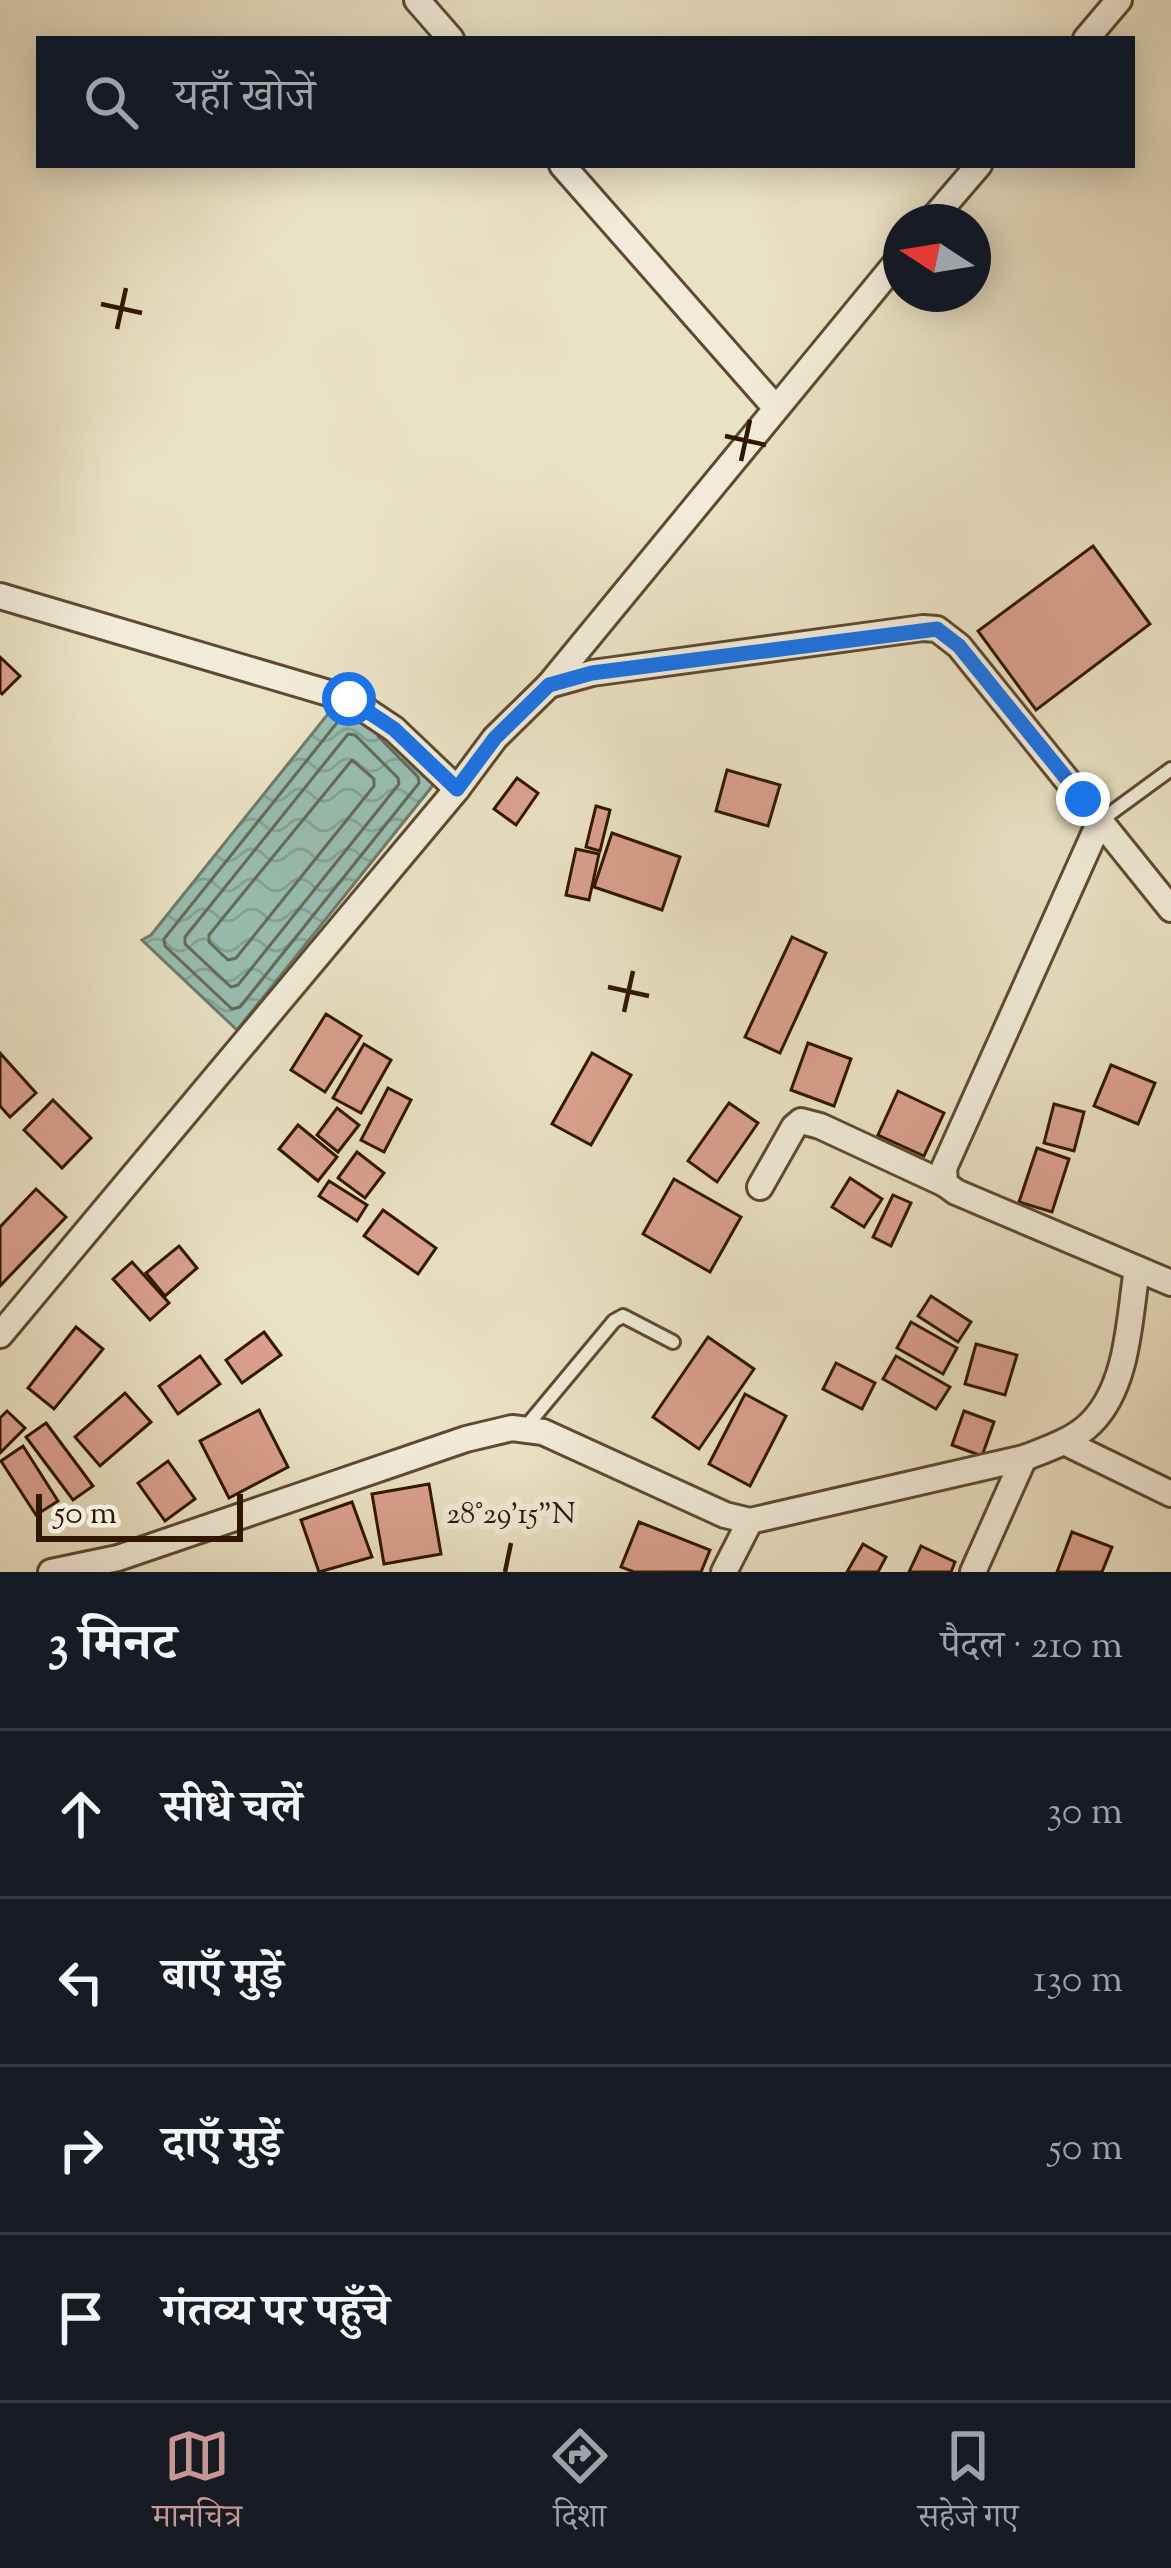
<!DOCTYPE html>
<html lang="hi">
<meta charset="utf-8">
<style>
body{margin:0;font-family:"Sorts Mill Goudy","Noto Serif Devanagari",serif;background:#242831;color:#f1f3f6}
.compass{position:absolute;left:883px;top:204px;width:108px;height:108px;border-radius:50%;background:#171b24;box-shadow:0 6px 30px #0003;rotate:282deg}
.scale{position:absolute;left:36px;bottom:30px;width:207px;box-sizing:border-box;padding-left:12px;border:6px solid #311700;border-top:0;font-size:33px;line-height:42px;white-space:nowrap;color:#311700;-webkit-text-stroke:9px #f1ecd9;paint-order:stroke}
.stop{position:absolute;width:36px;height:36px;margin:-27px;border:9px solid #1a73e8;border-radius:50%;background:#fff}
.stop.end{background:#1a73e8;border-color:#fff;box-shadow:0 3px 12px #0008}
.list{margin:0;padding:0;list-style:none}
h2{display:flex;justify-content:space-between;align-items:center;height:156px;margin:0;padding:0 48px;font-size:51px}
h2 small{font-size:39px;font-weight:400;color:#9ea1a6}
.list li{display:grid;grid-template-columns:78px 1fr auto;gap:36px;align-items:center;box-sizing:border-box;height:168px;padding:0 48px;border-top:3px solid #363941}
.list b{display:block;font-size:45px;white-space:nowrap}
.list em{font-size:39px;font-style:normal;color:#9ea1a6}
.icon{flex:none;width:66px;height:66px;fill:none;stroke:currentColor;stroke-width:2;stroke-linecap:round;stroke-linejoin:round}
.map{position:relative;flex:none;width:1171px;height:1572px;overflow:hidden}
.search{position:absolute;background:#171b24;box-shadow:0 6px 30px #0003;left:36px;right:36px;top:36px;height:132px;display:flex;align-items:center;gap:30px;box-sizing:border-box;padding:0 42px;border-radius:0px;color:#9ea1a6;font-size:45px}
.sheet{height:828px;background:#171b24}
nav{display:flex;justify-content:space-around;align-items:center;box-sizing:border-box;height:168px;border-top:3px solid #363941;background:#171b24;font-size:33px;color:#9ea1a6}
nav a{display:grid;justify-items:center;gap:6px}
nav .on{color:#c59692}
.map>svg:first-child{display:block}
</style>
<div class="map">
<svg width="1171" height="1572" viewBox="0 0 1171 1572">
<defs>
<pattern id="water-waves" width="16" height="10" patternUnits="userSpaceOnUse" patternTransform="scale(3)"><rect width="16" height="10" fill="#98beb0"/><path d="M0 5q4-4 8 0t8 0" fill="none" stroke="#83a396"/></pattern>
</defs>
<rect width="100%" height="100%" fill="#eae2c4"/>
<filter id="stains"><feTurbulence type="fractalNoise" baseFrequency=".00167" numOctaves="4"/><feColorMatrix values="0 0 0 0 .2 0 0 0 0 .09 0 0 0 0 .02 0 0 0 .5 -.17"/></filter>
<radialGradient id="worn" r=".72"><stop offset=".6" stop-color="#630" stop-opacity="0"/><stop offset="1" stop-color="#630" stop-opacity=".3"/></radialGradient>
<path fill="url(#water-waves)" stroke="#6f7b6a" stroke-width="3" d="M348,689L438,779L237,1030L142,940L151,935Z"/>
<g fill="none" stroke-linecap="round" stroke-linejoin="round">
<g stroke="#646a58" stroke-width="3">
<path d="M344,714L164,939L165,946L232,1009L240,1007L419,783L418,777L378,736"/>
<path d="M348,734L355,735L398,778L399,784L238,985L231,987L185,944V937Z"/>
<path d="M352,760L374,779V786L236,958L228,960L209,942V935Z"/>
</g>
</g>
<g fill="#dba18e" stroke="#311700" stroke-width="3">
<path d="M1093,546L1150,624L1036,710L978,631Z"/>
<path d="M0,657L20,676L2,694L0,692Z"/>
<path d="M727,770L780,785L768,826L716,811Z"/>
<path d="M517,778L538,793L516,825L494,809Z"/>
<path d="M596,806L610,810L600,851L586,847Z"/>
<path d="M612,833L680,857L662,910L594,887Z"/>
<path d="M576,849L599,854L589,900L566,895Z"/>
<path d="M792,937L826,953L780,1053L745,1037Z"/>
<path d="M326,1014L361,1036L325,1092L291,1070Z"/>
<path d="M808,1043L851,1059L834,1106L791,1090Z"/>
<path d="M364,1044L391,1060L361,1113L333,1098Z"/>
<path d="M0,1053L36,1093L10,1117L0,1106Z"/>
<path d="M592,1053L631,1075L591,1145L552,1124Z"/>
<path d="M1111,1065L1155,1083L1138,1124L1094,1106Z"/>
<path d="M388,1088L411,1100L384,1152L361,1140Z"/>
<path d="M898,1091L944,1113L924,1156L878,1135Z"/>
<path d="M53,1100L91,1138L62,1168L24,1130Z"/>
<path d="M729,1103L758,1123L717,1182L688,1161Z"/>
<path d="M1054,1104L1084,1112L1074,1151L1044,1143Z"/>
<path d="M337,1108L359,1125L338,1152L317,1135Z"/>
<path d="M298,1125L337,1157L318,1181L279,1149Z"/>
<path d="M1037,1148L1069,1159L1052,1212L1019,1202Z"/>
<path d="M357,1152L384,1173L365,1198L338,1178Z"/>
<path d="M850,1178L882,1199L864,1227L832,1207Z"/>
<path d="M674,1179L741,1217L710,1272L643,1234Z"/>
<path d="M329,1181L367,1205L357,1221L319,1196Z"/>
<path d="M36,1189L66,1217L0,1286V1227Z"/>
<path d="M893,1195L911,1203L891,1246L873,1237Z"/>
<path d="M383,1210L436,1248L418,1274L364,1236Z"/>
<path d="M179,1246L197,1268L165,1296L146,1273Z"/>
<path d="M132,1262L169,1303L150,1320L113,1279Z"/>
<path d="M931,1296L971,1322L958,1342L918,1316Z"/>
<path d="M911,1322L957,1348L943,1374L897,1348Z"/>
<path d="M76,1327L103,1349L54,1409L28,1388Z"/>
<path d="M264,1332L281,1355L242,1383L226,1360Z"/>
<path d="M708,1337L754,1369L699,1449L653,1417Z"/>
<path d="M976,1344L1017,1355L1005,1395L965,1384Z"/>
<path d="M200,1356L220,1384L178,1414L159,1386Z"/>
<path d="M896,1356L950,1387L936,1409L883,1379Z"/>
<path d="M836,1363L875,1383L862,1409L823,1389Z"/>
<path d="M125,1393L151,1422L100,1466L75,1437Z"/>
<path d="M745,1394L786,1416L750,1486L709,1464Z"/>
<path d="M259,1410L288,1467L229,1498L200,1441Z"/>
<path d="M7,1411L25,1428L0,1453V1418Z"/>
<path d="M964,1411L994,1422L982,1456L952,1445Z"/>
<path d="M46,1423L93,1486L73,1500L26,1437Z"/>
<path d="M23,1446L58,1501L36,1515L1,1461Z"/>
<path d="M168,1461L195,1499L165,1521L138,1483Z"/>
<path d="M429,1484L441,1554L384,1564L372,1494Z"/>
<path d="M352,1502L372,1557L319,1572L301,1520Z"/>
<path d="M639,1522L710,1550L701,1572H634L621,1567Z"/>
<path d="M1072,1532L1112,1547L1102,1572H1057Z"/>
<path d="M863,1544L886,1557L878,1572H847Z"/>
<path d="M921,1546L955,1562L951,1572H909Z"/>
</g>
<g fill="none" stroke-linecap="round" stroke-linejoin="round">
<g stroke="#5f4a31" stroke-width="18">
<g id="lane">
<path d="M1100,821L1171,769"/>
<path d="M524,1429L614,1321L623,1316L673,1342"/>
</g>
</g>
<g stroke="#5f4a31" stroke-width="30">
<g id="street">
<path d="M417,0L451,39"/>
<path d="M1086,39L1119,0"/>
<path d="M562,165L774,406"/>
<path d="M930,222L979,165"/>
<path d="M0,596L349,699L394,729L457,789"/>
<path d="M549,685L592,673L923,628L937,629L959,646L1171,909"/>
<path d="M1100,821L944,1168L945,1184L956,1192L1171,1283"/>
<path d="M760,1187L794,1127L801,1121L820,1126L945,1184"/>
<path d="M0,1335L457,789L495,738L549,685L901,257"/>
<path d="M1064,1442L1171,1494"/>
<path d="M51,1572L118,1558L466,1439L512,1428L543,1432L725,1515L750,1521L1024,1458C1047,1449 1073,1441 1091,1423C1129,1385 1129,1318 1137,1269"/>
<path d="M724,1572L750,1521"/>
<path d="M973,1572L1024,1458"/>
</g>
</g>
<use href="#lane" stroke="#f1ecd9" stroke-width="12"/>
<use href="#street" stroke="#f1ecd9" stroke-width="24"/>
</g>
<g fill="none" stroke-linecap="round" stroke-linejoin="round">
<path stroke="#1a73e8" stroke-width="15" d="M349,699L394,729L457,789L495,738L549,685L592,673L937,629L959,646L1083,799"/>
</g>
<path fill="none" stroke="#311700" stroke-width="4.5" d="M101,304L142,313M117,329L126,288M725,436L766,445M741,461L750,420M608,987L649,996M624,1012L633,971M505,1572L511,1543"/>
<g font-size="30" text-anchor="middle" fill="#311700" stroke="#f1ecd9" stroke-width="12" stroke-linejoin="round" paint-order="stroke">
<text x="511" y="1523">28°29'15"N</text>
</g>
<rect width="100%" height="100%" filter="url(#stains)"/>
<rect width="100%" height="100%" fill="url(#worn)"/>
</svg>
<svg class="compass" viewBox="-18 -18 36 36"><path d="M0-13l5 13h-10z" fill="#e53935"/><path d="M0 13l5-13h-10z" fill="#9ea1a6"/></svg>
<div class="scale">50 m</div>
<div class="stop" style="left:349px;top:699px"></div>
<div class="stop end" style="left:1083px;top:799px"></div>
<div class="search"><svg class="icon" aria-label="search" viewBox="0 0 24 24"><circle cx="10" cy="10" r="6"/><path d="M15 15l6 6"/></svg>यहाँ खोजें</div>
</div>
<section class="sheet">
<h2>3 मिनट<small>पैदल · 210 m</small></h2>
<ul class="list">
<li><svg class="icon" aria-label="ahead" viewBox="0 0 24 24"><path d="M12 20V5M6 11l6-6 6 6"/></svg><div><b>सीधे चलें</b></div><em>30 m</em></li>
<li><svg class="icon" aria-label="left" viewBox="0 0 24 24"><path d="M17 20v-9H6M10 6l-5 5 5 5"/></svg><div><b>बाएँ मुड़ें</b></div><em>130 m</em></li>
<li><svg class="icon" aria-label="right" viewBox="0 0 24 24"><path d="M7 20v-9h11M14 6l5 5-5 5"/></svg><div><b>दाएँ मुड़ें</b></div><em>50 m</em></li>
<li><svg class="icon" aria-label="arrive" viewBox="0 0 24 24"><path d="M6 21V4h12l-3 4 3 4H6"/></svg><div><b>गंतव्य पर पहुँचे</b></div></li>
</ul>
</section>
<nav>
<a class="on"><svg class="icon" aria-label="map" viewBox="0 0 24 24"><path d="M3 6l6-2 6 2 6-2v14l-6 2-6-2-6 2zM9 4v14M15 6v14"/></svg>मानचित्र</a>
<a><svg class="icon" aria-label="directions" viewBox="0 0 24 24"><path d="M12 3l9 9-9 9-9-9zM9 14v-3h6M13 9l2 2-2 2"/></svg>दिशा</a>
<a><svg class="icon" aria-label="saved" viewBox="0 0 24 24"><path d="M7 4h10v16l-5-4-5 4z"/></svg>सहेजे गए</a>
</nav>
